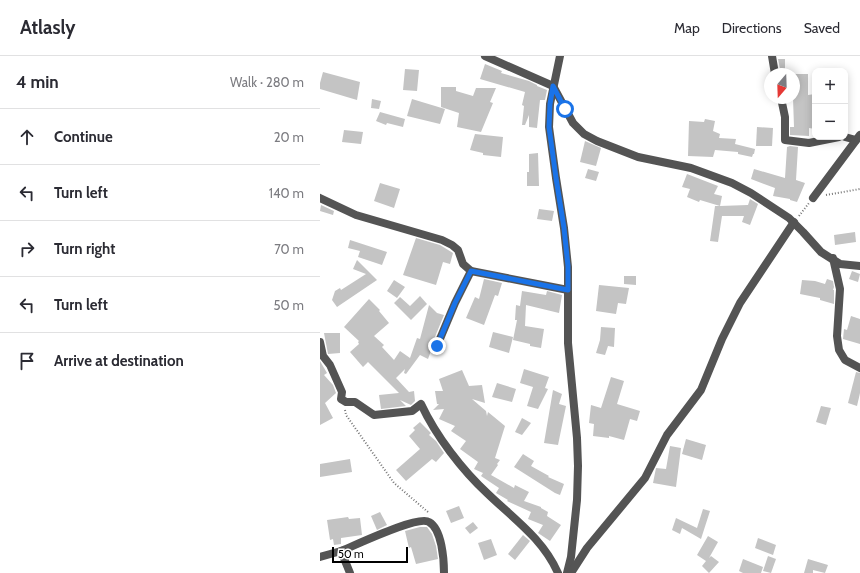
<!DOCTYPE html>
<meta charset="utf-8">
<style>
body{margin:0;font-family:Cabin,sans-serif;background:#f7f7f7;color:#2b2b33}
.controls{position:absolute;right:12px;top:12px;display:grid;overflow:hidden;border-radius:8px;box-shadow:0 2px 10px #0003}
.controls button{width:36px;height:36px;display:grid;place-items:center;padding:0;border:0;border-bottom:1px solid #e1e1e2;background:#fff;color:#2b2b33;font:20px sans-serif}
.compass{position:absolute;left:444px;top:12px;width:36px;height:36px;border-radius:50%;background:#fff;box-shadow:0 2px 10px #0003;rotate:199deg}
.scale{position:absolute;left:12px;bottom:10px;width:76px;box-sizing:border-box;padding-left:4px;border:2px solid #000;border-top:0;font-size:11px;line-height:14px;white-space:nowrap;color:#000;-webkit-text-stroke:3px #fff;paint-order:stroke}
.stop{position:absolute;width:12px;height:12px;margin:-9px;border:3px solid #1a73e8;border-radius:50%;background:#fff}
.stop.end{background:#1a73e8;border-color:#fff;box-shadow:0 1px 4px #0008}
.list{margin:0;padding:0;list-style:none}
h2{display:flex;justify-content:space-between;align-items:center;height:52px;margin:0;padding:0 16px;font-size:17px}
h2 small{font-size:13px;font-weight:400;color:#7c7c81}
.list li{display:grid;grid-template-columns:26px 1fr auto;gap:12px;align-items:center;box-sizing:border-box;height:56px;padding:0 16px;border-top:1px solid #e1e1e2}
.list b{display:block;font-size:15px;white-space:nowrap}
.list em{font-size:13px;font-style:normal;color:#7c7c81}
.icon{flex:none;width:22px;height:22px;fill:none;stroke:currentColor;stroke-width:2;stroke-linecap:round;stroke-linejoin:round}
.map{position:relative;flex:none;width:540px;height:517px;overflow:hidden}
header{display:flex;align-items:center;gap:24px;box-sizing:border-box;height:56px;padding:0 20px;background:#fff;border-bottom:1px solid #e1e1e2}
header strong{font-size:19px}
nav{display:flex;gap:22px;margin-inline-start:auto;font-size:14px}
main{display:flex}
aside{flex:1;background:#fff}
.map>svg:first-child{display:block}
</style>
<header>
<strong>Atlasly</strong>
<nav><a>Map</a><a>Directions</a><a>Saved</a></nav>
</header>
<main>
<aside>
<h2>4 min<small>Walk · 280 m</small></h2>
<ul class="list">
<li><svg class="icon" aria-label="ahead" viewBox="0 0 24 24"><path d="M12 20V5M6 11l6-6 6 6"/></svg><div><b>Continue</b></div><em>20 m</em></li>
<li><svg class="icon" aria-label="left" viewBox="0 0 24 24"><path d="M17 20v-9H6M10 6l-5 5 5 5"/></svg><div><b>Turn left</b></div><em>140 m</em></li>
<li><svg class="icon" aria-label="right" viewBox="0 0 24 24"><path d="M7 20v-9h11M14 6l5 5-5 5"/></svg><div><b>Turn right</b></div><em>70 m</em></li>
<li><svg class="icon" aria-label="left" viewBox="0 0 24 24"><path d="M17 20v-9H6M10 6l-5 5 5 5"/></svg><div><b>Turn left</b></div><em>50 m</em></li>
<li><svg class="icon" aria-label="arrive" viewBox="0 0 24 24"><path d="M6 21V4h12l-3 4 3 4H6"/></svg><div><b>Arrive at destination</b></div></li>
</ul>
</aside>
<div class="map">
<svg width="540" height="517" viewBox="0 0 540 517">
<rect width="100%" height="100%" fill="#fff"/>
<g fill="#c4c4c4">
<path d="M458,3H465V13H460Z"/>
<path d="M165,8L182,15L181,17L209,25L217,29V30L227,34L225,44H220L217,72L209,71V59L205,69H202L204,50L202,49L205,36L160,23Z"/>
<path d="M85,13L99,14L97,35L83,34Z"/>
<path d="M3,16L40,26L37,44L0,33V27Z"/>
<path d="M474,18H488V39L495,38V73L489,72V80L470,79V71H474L473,42H474Z"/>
<path d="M121,31H136V35L153,40L156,32H176L170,46L173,47L161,76L137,71L139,57L121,51Z"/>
<path d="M52,43L61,45L59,53L51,52Z"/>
<path d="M92,43L125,53L120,68L87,60Z"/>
<path d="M60,56L85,63L83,71L67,67L66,69L56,65Z"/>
<path d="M385,63L395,65L393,75L400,78L399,82L416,83L415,88L435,93L434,98H433L432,101L418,98V96L395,94L393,101L368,100L369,65L384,66Z"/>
<path d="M437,71L453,72L452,90H436Z"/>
<path d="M24,74L43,76L41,88L22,86Z"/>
<path d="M155,78L183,81L181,101L163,99V97L150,94Z"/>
<path d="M265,85L281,92L276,110L260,106Z"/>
<path d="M470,90L478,91L476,124L485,127L477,146L470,144V143L453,140L455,132L431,123L434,113L465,122L467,91Z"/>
<path d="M218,97L219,130H207V116H209V98Z"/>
<path d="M268,113L279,116L276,125L265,122Z"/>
<path d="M367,118L398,130L394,138L402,140L400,150L428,149L430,143L438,148L430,169L422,166L424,160H402L398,186L390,185L395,150H400L380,144L379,146L367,141L370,133L362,131Z"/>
<path d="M60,127L80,133L74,152L54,145Z"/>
<path d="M1,149L14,155L13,159L0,155Z"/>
<path d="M219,153L234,155L232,165L217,163Z"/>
<path d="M535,176L536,186L515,189L514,179Z"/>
<path d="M96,182L120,189L133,197L130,208L123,206L116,229L83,219Z"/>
<path d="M30,184L67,196L62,209L38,201L40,195L28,192Z"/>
<path d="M37,204L57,224L17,251L12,244L15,235L20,232L21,234L46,218L33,213Z"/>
<path d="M532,215L540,218L538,226L529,223Z"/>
<path d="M304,220H316V229L304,228Z"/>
<path d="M164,223L182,227L178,240L175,239L164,269L146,262L155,241L159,243Z"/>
<path d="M507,223L513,225L514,231L513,234H514V248L500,244V242L480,238L482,224L495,225L505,228Z"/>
<path d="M74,224L85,231L77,242L67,235Z"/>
<path d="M279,229L309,232L306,248L298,247L296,258L276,255Z"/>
<path d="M202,235L226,239L227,235L242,239L239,257L206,249L205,270L224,273L221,292L210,290V288L193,284L197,264H195L196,249L200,250Z"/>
<path d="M100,240L107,248L91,264L74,247L80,241L90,250Z"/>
<path d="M49,243L60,254L59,255L69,267L54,280L64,289L62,291L74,304L80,295L90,302L97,282L100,283L109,249L117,257L124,259L112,288V292L108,303L100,299L86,318L84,317L85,313L76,322L89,336L94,335L95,345L91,349L80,344L86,350L61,353L59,339L79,337L48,306L43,311L30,296L39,288L38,286L39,285L24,271Z"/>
<path d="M531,260L540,263V288L523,283L524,273L527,274Z"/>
<path d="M281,271L295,272L294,291L288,290L285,299L276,297L280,284Z"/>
<path d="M173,276L193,281L189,297L169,291Z"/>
<path d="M4,277H20V297L8,298Z"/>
<path d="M0,305L7,317L4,319L13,329L16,337L5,347L13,362L0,369Z"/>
<path d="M204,313L229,321L225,332L228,333L218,353L207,350L213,331L200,327Z"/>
<path d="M142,314L149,330L162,329L165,347L152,343L166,355L167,360L168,356L185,370L175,402L180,404L177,408L178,409L171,419L194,432L195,429L209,436L204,445L221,451V452L228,456L227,460L241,469L230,485L218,477L223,469L208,463L211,456L187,445L188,444L176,437L179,432L161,420L163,417L154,413L158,406L140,393L146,385L131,375L135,370L119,363L124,353L113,354L119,348H117L115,335H123L119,323Z"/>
<path d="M536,316L540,317V337L537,350L528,347Z"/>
<path d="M291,321L304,325L297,348L320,355L317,365L310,363L304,384L289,380V382L273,380L274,368L269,367L271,349L281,352Z"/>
<path d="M177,327L196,333L192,346L172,341Z"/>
<path d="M233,334L242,338L239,348L246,350L238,389L224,387Z"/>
<path d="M501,350L511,352L506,369L496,366Z"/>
<path d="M202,362L211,367L202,379L195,376Z"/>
<path d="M100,366L111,377L109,379L116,385L124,397L116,406L112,403L86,425L76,414L100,393L89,380L95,374L93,372Z"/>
<path d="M366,383L386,389L382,404L362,398Z"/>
<path d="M350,390L361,392L356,431L333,427L336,412L346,413Z"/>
<path d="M203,398L214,405L211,410L229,420L228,421L244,428L240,439L235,437L194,411Z"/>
<path d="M30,403L32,416L0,421V408Z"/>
<path d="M139,450L144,462L131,467L126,455Z"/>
<path d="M383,453L390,455L381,483L362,472L360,478L352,474L356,462L377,472Z"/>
<path d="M60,456L67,469L57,474L51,460Z"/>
<path d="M28,461L29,463L40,462L42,479L21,482V488L14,489L13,483L10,484L7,464Z"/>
<path d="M153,466L158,472L150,478L145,472Z"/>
<path d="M100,471H107L112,478L116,490L118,503L96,508L91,491L89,492L85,475Z"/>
<path d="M203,479L210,485L195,504L188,498Z"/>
<path d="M388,480L398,486L389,502L391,500L399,506L389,517L382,510L386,505L377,499Z"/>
<path d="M438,482L456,489L453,499L435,492Z"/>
<path d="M171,483L177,499L164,504L158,487Z"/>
<path d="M448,500L456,503L451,517L443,515Z"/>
<path d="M423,503L443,511L441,517H423L419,515Z"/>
<path d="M488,503L508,509L505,517L493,514V517H484Z"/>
</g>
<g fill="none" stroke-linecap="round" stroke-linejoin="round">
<g stroke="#767676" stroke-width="2" stroke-dasharray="1 2" stroke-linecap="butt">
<path d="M506,139L540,133"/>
<path d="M479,160L489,147"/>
<path d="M25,354L26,359L74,427L108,456"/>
</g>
<g stroke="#545454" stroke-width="8">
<path d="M165,0L233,30L253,67L264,78L277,85L318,101L371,112L412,127L431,137L469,162L483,176L501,196L520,208L540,210"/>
<path d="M240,0L230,48L229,71L236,122L244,172L248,211V287L257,382L258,410L257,444L251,501L247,517"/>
<path d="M452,0L455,18"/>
<path d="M461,42L465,61V84L489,87L519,81"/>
<path d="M525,81L536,84"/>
<path d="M0,142L36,159L122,184L132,189L138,194L143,208L151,215L248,234"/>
<path d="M493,142L540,79"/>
<path d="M513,202L520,233L517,280L519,294L525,304L540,312"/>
<path d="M0,286L3,300L10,309L22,336L21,343L26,346H35L54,359L92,355L101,348C116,380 142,414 168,438C194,463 223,483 238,517"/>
<path d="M117,290L135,247L151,215"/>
<path d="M21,495L30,517"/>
<path d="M0,501C7,499 14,497 21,495C36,489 98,459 109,466C122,473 124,504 124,517"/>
<path d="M251,517L267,492L325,422L347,379L381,334L402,283L420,247L474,166"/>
</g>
</g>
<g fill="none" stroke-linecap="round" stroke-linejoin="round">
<path stroke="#1a73e8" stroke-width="5" d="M117,290L135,247L151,215L248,234V210L244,172L236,122L229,71L230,48L233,30L245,53"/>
</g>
</svg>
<div class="controls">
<button>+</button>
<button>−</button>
</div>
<svg class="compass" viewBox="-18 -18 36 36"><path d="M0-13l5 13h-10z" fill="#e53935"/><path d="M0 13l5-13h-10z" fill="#7c7c81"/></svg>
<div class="scale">50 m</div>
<div class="stop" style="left:245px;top:53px"></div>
<div class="stop end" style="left:117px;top:290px"></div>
</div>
</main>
